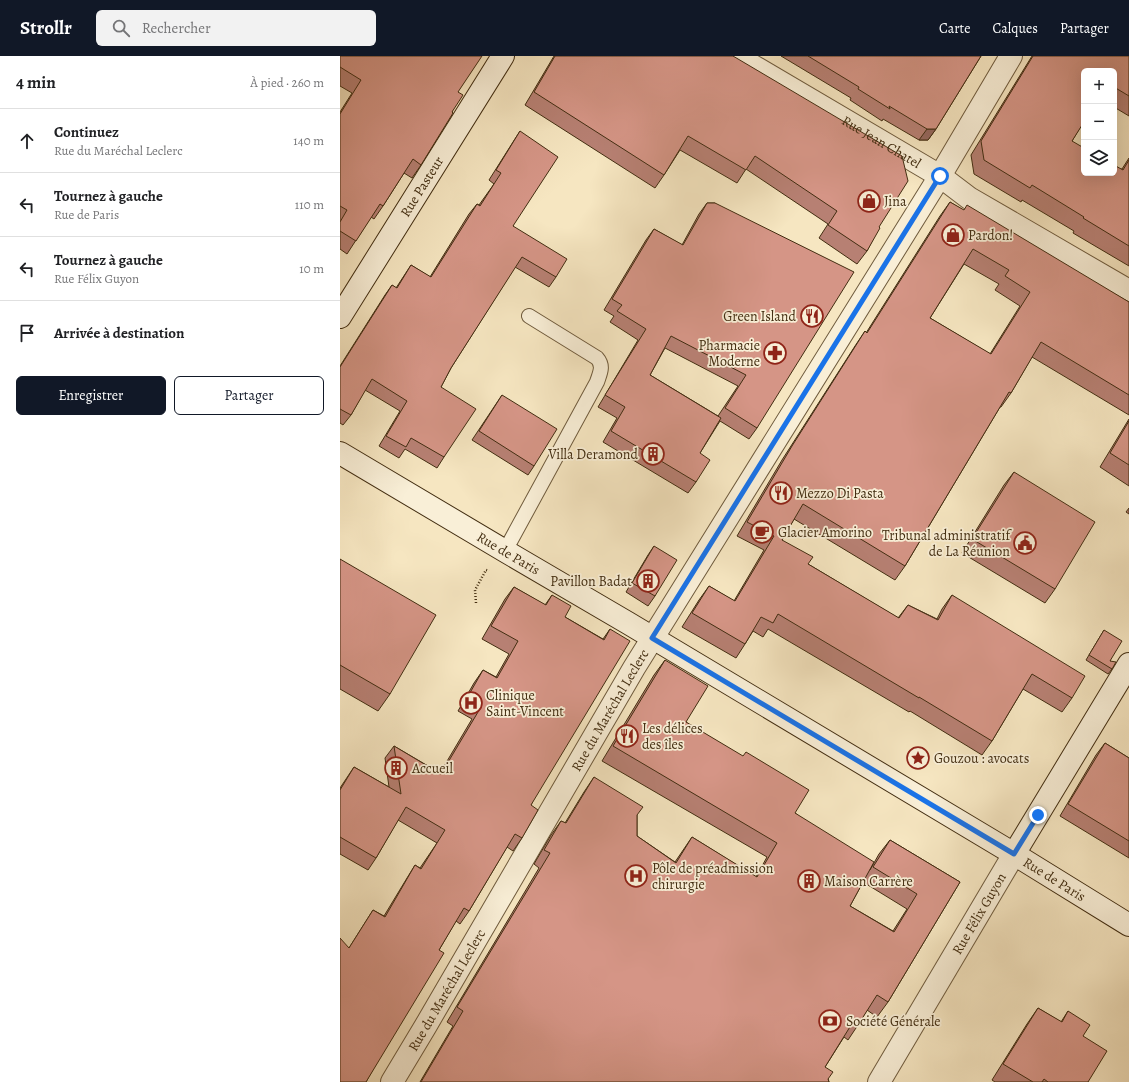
<!DOCTYPE html>
<html lang="fr">
<meta charset="utf-8">
<style>
body{margin:0;font-family:Alegreya,serif;background:#f2f2f2;color:#202124}
.controls{position:absolute;right:12px;top:12px;display:grid;overflow:hidden;border-radius:6px;box-shadow:0 4px 16px #0002}
.controls button{width:36px;height:36px;display:grid;place-items:center;padding:0;border:0;border-bottom:1px solid #e0e0e0;background:#fff;color:#202124;font:20px sans-serif}
.stop{position:absolute;width:12px;height:12px;margin:-9px;border:3px solid #1a73e8;border-radius:50%;background:#fff}
.stop.end{background:#1a73e8;border-color:#fff;box-shadow:0 1px 4px #0008}
.list{margin:0;padding:0;list-style:none}
h2{display:flex;justify-content:space-between;align-items:center;height:52px;margin:0;padding:0 16px;font-size:17px}
h2 small{font-size:13px;font-weight:400;color:#757577}
.list li{display:grid;grid-template-columns:26px 1fr auto;gap:12px;align-items:center;box-sizing:border-box;height:64px;padding:0 16px;border-top:1px solid #e0e0e0}
.list b{display:block;font-size:15px;white-space:nowrap}
.list p{margin:0;font-size:13px;white-space:nowrap;color:#757577}
.list em{font-size:13px;font-style:normal;color:#757577}
.actions{display:flex;gap:8px;padding:12px 16px}
.actions a{flex:1;padding:9px 0;border:1px solid #111827;border-radius:6px;text-align:center;font-size:14px;color:#111827}
.actions .main{background:#111827;color:#fff}
.icon{flex:none;width:22px;height:22px;fill:none;stroke:currentColor;stroke-width:2;stroke-linecap:round;stroke-linejoin:round}
.map{position:relative;flex:none;width:789px;height:1026px;overflow:hidden}
header{display:flex;align-items:center;gap:24px;box-sizing:border-box;height:56px;padding:0 20px;background:#111827;color:#fff}
header strong{font-size:19px}
nav{display:flex;gap:22px;margin-inline-start:auto;font-size:14px}
.search{width:280px;height:36px;background:#f2f2f2;display:flex;align-items:center;gap:10px;box-sizing:border-box;padding:0 14px;border-radius:6px;color:#757577;font-size:15px}
main{display:flex}
aside{flex:1;background:#fff}
.map>svg:first-child{display:block}
</style>
<header>
<strong>Strollr</strong>
<div class="search"><svg class="icon" aria-label="search" viewBox="0 0 24 24"><circle cx="10" cy="10" r="6"/><path d="M15 15l6 6"/></svg>Rechercher</div>
<nav><a>Carte</a><a>Calques</a><a>Partager</a></nav>
</header>
<main>
<aside>
<h2>4 min<small>À pied · 260 m</small></h2>
<ul class="list">
<li><svg class="icon" aria-label="ahead" viewBox="0 0 24 24"><path d="M12 20V5M6 11l6-6 6 6"/></svg><div><b>Continuez</b><p>Rue du Maréchal Leclerc</p></div><em>140 m</em></li>
<li><svg class="icon" aria-label="left" viewBox="0 0 24 24"><path d="M17 20v-9H6M10 6l-5 5 5 5"/></svg><div><b>Tournez à gauche</b><p>Rue de Paris</p></div><em>110 m</em></li>
<li><svg class="icon" aria-label="left" viewBox="0 0 24 24"><path d="M17 20v-9H6M10 6l-5 5 5 5"/></svg><div><b>Tournez à gauche</b><p>Rue Félix Guyon</p></div><em>10 m</em></li>
<li><svg class="icon" aria-label="arrive" viewBox="0 0 24 24"><path d="M6 21V4h12l-3 4 3 4H6"/></svg><div><b>Arrivée à destination</b></div></li>
</ul>
<div class="actions"><a class="main">Enregistrer</a><a>Partager</a></div>
</aside>
<div class="map">
<svg width="789" height="1026" viewBox="0 0 789 1026">
<rect width="100%" height="100%" fill="#f6e6c1"/>
<filter id="stains"><feTurbulence type="fractalNoise" baseFrequency=".005" numOctaves="4"/><feColorMatrix values="0 0 0 0 .2 0 0 0 0 .09 0 0 0 0 .02 0 0 0 .5 -.17"/></filter>
<radialGradient id="worn" r=".72"><stop offset=".6" stop-color="#630" stop-opacity="0"/><stop offset="1" stop-color="#630" stop-opacity=".3"/></radialGradient>
<g fill="none" stroke-linecap="round" stroke-linejoin="round">
<g stroke="#6f5b3d" stroke-width="16">
<path id="lane" d="M165,495L257,326C260,317 264,310 257,302L189,260"/>
</g>
<g stroke="#6f5b3d" stroke-width="24">
<g id="street">
<path id="s1" d="M396,0L600,120L629,142L789,235"/>
<path id="s2" d="M52,1026L85,971L294,612L600,120L671,0"/>
<path id="s3" d="M539,1026L674,798"/>
</g>
</g>
<g stroke="#422d11" stroke-width="24">
<g id="secondary">
<path id="s4" d="M0,261L163,0"/>
<path id="s5" d="M0,397L165,495L288,567L674,798L789,869"/>
<path d="M674,798L789,608"/>
</g>
</g>
<path stroke="#422d11" stroke-width="2.5" stroke-dasharray="1 2" stroke-linecap="butt" d="M136,547L135,534L146,514L149,515"/>
<use href="#lane" stroke="#f9efd7" stroke-width="14"/>
<use href="#street" stroke="#f9efd7" stroke-width="22"/>
<use href="#secondary" stroke="#f9efd7" stroke-width="22"/>
</g>
<g fill="#b78073" stroke="#422d11" fill-rule="evenodd">
<path d="M0,0L118,36L112,56L81,109L72,122L64,117L43,150L34,163L31,161L7,198L0,193V56L12,37L0,30Z"/>
<path d="M214,0H393L539,171L527,195L517,208L479,182L488,168L406,113L397,127L340,94L324,119L315,132L185,49Z"/>
<path d="M441,0H641L596,73L588,84H579L543,63L542,65L510,44L511,42Z"/>
<path d="M692,0H789V60L774,51V15L732,85L744,117L782,113L789,102V210L733,177L734,175L682,144L681,146L634,118L631,99Z"/>
<path d="M180,75L173,170L216,221L209,231L175,211L111,312L101,331L104,401L97,412L65,393L59,402L39,390L60,355L25,334L11,359L3,369L0,367V310L45,239L52,229L56,232L71,209L90,221L129,158L137,148L139,149L154,128L149,124L173,86Z"/>
<path d="M610,146L623,154L789,246V359L692,301L671,337L661,351H660L565,510L555,524L454,463L442,484L468,508L558,562L568,549L597,563L602,553L612,539L732,642L722,656L683,633L652,685L642,699L570,655L569,656L428,573L423,581L413,575L405,588L396,602L342,571L359,544L369,530L394,545L424,494L397,480L442,404L515,290L525,275L526,277L600,160ZM624,208L659,228L655,234L680,250L650,298L590,262Z"/>
<path d="M367,147H375L417,372L409,383L380,365L360,397L356,426L348,437L263,386L277,362L258,351L298,284L270,266L274,260L264,254L306,184L314,173L342,189L359,158ZM325,292L398,330L378,360L310,319Z"/>
<path d="M162,339L194,410L188,419L132,384Z"/>
<path d="M789,363V430L760,411Z"/>
<path d="M674,416L715,533L705,547L622,497L664,429Z"/>
<path d="M789,452V458L786,456Z"/>
<path d="M314,490L315,540L308,550L286,536L308,499Z"/>
<path d="M0,503L50,638L38,655L0,633Z"/>
<path d="M174,531L205,549L212,539L225,561L263,583L270,573L191,749L182,782L173,795L167,791L129,855L120,868L116,865L99,894L26,1026L9,892L33,854L44,860L67,822L75,809L80,812L97,787L58,764L36,802L28,814L0,798V732L14,711L49,731L45,702L54,690L100,717L132,663L118,655L134,627L143,614L156,621L169,598L142,583L165,543Z"/>
<path d="M764,574L772,613L768,618L746,604Z"/>
<path d="M325,604L346,666L455,757L530,814L539,798L550,784L620,826L548,946L537,961L527,954L518,969L508,984L504,981L485,1011L489,1026H80L113,970L107,966L199,812L194,808L211,779L221,765L225,767L244,736L254,721L297,759V780L335,806L352,781L416,821L427,801L262,705L314,619ZM523,826L567,853L553,875L510,850Z"/>
<path d="M765,687L789,702V802L720,760L756,699Z"/>
<path d="M698,952L721,966L728,955L743,980L748,1026H655L652,1024L687,968Z"/>
</g>
<path fill="#95685e" stroke="#422d11" d="M587,73H596L588,84H579Z"/>
<g fill="#d59586" stroke="#422d11" fill-rule="evenodd">
<path d="M0,0H142L118,36L123,39L112,56L113,57L81,109L73,103L43,150L40,148L16,185L0,175V166L7,154L0,150V58L21,24L0,11Z"/>
<path d="M215,0H393L562,100L568,125L539,171L540,172L527,195L488,169L497,155L415,100L406,114L348,80L324,119L194,36Z"/>
<path d="M468,0H641L596,73H587L549,50L550,53L518,33L519,31Z"/>
<path d="M693,0H789V40L774,31V15H744V66L732,85L744,92V117H774V109L783,114L789,104V190L743,162L744,161L692,129L690,132L644,104L641,85Z"/>
<path d="M180,75L218,101L173,170L227,203L216,221L182,201L111,312L101,331L136,353L104,401L71,382L66,391L46,380L67,345L32,323L11,359L0,353V311L52,229L57,232L71,209L91,221L137,148L140,150L161,117L156,114Z"/>
<path d="M610,146L624,154L627,149L789,246V339L701,286L671,337L669,336L565,510L463,448L442,484L473,501L468,508L559,562L568,549L598,564L612,539L745,620L732,642L692,618L652,685L579,641V642L438,558L433,567L421,561L405,588L352,557L369,530L395,545L434,480L407,466L452,390L525,275L527,277ZM633,193L669,214L665,220L690,236L651,298L590,262Z"/>
<path d="M367,147H375L514,216L417,372L385,352L406,319L331,280L310,319L381,362L360,397L370,404L356,426L271,375L285,351L265,339L306,273L277,255L282,249L272,243L314,173L343,189Z"/>
<path d="M162,339L217,373L194,410L139,375Z"/>
<path d="M789,365V409L770,397Z"/>
<path d="M674,416L755,466L715,533L632,483Z"/>
<path d="M314,490L337,504L315,540L292,527Z"/>
<path d="M0,503L96,559L50,638L0,609Z"/>
<path d="M174,531L206,549L212,539L231,550L225,561L264,584L270,573L290,585L191,749L198,754L182,782L175,778L129,855L124,852L99,894L104,897L26,1026H0V882L9,892L33,854L45,861L75,809L81,813L105,774L66,751L36,802L0,781V734L14,711L61,738L54,690L101,718L141,651L127,642L143,614L157,622L178,585L151,570Z"/>
<path d="M764,574L782,585L770,605L776,606L772,613L749,599Z"/>
<path d="M325,604L368,630L346,666L403,700L406,696L469,734L455,757L534,806L510,850L554,876L577,838L533,811L550,784L620,826L548,946L537,939L518,969L513,966L485,1011L493,1016L488,1023L489,1026H81L123,955L117,951L210,797L204,794L221,765L226,767L254,721L303,751L297,759V780L336,807L352,781L417,821L437,787L273,690Z"/>
<path d="M765,687L789,702V785L728,748Z"/>
<path d="M698,952L722,966L728,955L750,969L743,980L767,995L748,1026H708L704,1023L702,1026H693L663,1008Z"/>
</g>
<g fill="none" stroke-linecap="round" stroke-linejoin="round">
<path stroke="#1a73e8" stroke-width="5" d="M600,120L312,582L674,798L698,759"/>
</g>
<defs>
<g id="shop-ring" transform="scale(1.15)"><circle r="9.5" fill="#f9efd7" stroke="#8f2418" stroke-width="1.5"/><path d="M-5-2.5h2.3a2.7 3.5 0 0 1 5.4 0H5L5.5 6h-11ZM-1.5-2.5h3a1.5 2.3 0 0 0-3 0Z" fill="#8f2418"/></g>
<g id="restaurant-ring" transform="scale(1.15)"><circle r="9.5" fill="#f9efd7" stroke="#8f2418" stroke-width="1.5"/><path d="M-5-6h1v4h1v-4h1v4h1v-4h1v5L-1.5 .5V6h-2V.5L-5-1ZM5-6V6H3V1.5H1.5Q1.5-4 5-6Z" fill="#8f2418"/></g>
<g id="pharmacy-ring" transform="scale(1.15)"><circle r="9.5" fill="#f9efd7" stroke="#8f2418" stroke-width="1.5"/><path d="M-2-6h4v4h4v4h-4v4h-4v-4h-4v-4h4Z" fill="#8f2418"/></g>
<g id="building-ring" transform="scale(1.15)"><circle r="9.5" fill="#f9efd7" stroke="#8f2418" stroke-width="1.5"/><path d="M-4-6H4V6H1V3H-1V6H-4ZM-2.5-4.3h1.7v1.8h-1.7ZM.8-4.3h1.7v1.8H.8ZM-2.5-1h1.7V.8h-1.7ZM.8-1h1.7V.8H.8Z" fill="#8f2418"/></g>
<g id="cafe-ring" transform="scale(1.15)"><circle r="9.5" fill="#f9efd7" stroke="#8f2418" stroke-width="1.5"/><path d="M-5.5-4.5H6V0H3Q3 3.5 0 3.5H-2.5Q-5.5 3.5-5.5 0ZM3-3.2v2h1.7v-2ZM-6 4.5H4V6H-6Z" fill="#8f2418"/></g>
<g id="civic-ring" transform="scale(1.15)"><circle r="9.5" fill="#f9efd7" stroke="#8f2418" stroke-width="1.5"/><path d="M-.6-6.5H3V-4.5H.6V-3L4-1V1h2V6H-6V1h2V-1L-.6-3ZM-1.2 2.5V6h2.4V2.5Z" fill="#8f2418"/></g>
<g id="hospital-ring" transform="scale(1.15)"><circle r="9.5" fill="#f9efd7" stroke="#8f2418" stroke-width="1.5"/><path d="M-5-5h3v3.5h4V-5h3V5h-3V1.5h-4V5h-3Z" fill="#8f2418"/></g>
<g id="sight-ring" transform="scale(1.15)"><circle r="9.5" fill="#f9efd7" stroke="#8f2418" stroke-width="1.5"/><path d="M0-6L1.8-2.2L6-1.7L2.9 1.2L3.7 5.4L0 3.3L-3.7 5.4L-2.9 1.2L-6-1.7L-1.8-2.2Z" fill="#8f2418"/></g>
<g id="bank-ring" transform="scale(1.15)"><circle r="9.5" fill="#f9efd7" stroke="#8f2418" stroke-width="1.5"/><path d="M-6-4H6V4H-6ZM0-2.3a2.3 2.3 0 1 0 0 4.6a2.3 2.3 0 1 0 0-4.6Z" fill="#8f2418"/></g>
</defs>
<g fill-rule="evenodd">
<use href="#shop-ring" x="529" y="145"/>
<use href="#shop-ring" x="613" y="179"/>
<use href="#restaurant-ring" x="472" y="260"/>
<use href="#pharmacy-ring" x="435" y="297"/>
<use href="#building-ring" x="313" y="398"/>
<use href="#restaurant-ring" x="441" y="437"/>
<use href="#cafe-ring" x="422" y="476"/>
<use href="#civic-ring" x="685" y="487"/>
<use href="#building-ring" x="308" y="525"/>
<use href="#hospital-ring" x="131" y="647"/>
<use href="#restaurant-ring" x="287" y="680"/>
<use href="#sight-ring" x="578" y="702"/>
<use href="#building-ring" x="56" y="712"/>
<use href="#hospital-ring" x="296" y="820"/>
<use href="#building-ring" x="469" y="825"/>
<use href="#bank-ring" x="490" y="965"/>
</g>
<g text-anchor="middle" dominant-baseline="central" stroke-width="3.5" stroke-linejoin="round" paint-order="stroke">
<g font-size="14" fill="#422d11" stroke="#f9efd7">
<text stroke="none"><textPath href="#s1" startOffset="169">Rue Jean Chatel</textPath></text>
<text stroke="none"><textPath href="#s4" startOffset="154">Rue Pasteur</textPath></text>
<text stroke="none"><textPath href="#s5" startOffset="196">Rue de Paris</textPath></text>
<text stroke="none"><textPath href="#s2" startOffset="431">Rue du Maréchal Leclerc</textPath></text>
<text stroke="none"><textPath href="#s5" startOffset="832">Rue de Paris</textPath></text>
<text stroke="none"><textPath href="#s3" startOffset="196">Rue Félix Guyon</textPath></text>
<text stroke="none"><textPath href="#s2" startOffset="107">Rue du Maréchal Leclerc</textPath></text>
</g>
<g font-size="14" fill="#422d11" stroke="#f9efd7" text-anchor="start">
<text x="544" y="145">Jina</text>
<text x="628" y="179">Pardon!</text>
<text x="456" y="260" text-anchor="end">Green Island</text>
<text x="420" y="289" text-anchor="end">Pharmacie<tspan x="420" dy="16">Moderne</tspan></text>
<text x="298" y="398" text-anchor="end">Villa Deramond</text>
<text x="456" y="437">Mezzo Di Pasta</text>
<text x="438" y="476">Glacier Amorino</text>
<text x="670" y="479" text-anchor="end">Tribunal administratif<tspan x="670" dy="16">de La Réunion</tspan></text>
<text x="292" y="525" text-anchor="end">Pavillon Badat</text>
<text x="146" y="639">Clinique<tspan x="146" dy="16">Saint-Vincent</tspan></text>
<text x="302" y="672">Les délices<tspan x="302" dy="16">des îles</tspan></text>
<text x="594" y="702">Gouzou : avocats</text>
<text x="72" y="712">Accueil</text>
<text x="312" y="812">Pôle de préadmission<tspan x="312" dy="16">chirurgie</tspan></text>
<text x="484" y="825">Maison Carrère</text>
<text x="506" y="965">Société Générale</text>
</g>
</g>
<rect width="100%" height="100%" filter="url(#stains)"/>
<rect width="100%" height="100%" fill="url(#worn)"/>
</svg>
<div class="controls">
<button>+</button>
<button>−</button>
<button><svg class="icon" aria-label="layers" viewBox="0 0 24 24"><path d="M12 4l9 5-9 5-9-5zM3 14l9 5 9-5"/></svg></button>
</div>
<div class="stop" style="left:600px;top:120px"></div>
<div class="stop end" style="left:698px;top:759px"></div>
</div>
</main>
